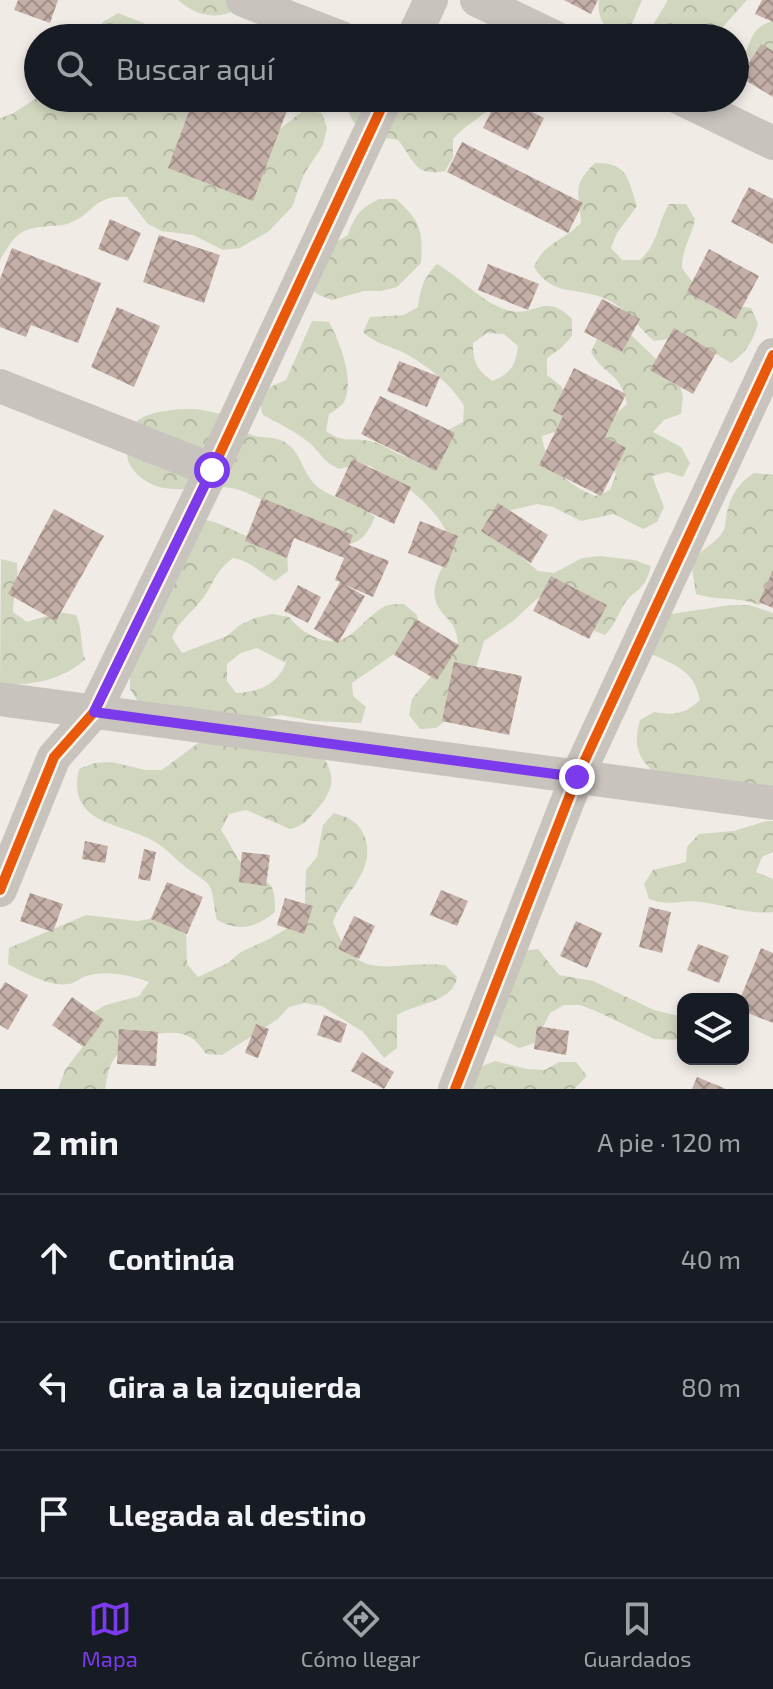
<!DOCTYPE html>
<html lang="es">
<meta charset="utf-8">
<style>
body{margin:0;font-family:"Exo 2",sans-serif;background:#20242c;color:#f1f3f6}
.controls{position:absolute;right:24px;bottom:24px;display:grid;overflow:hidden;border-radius:16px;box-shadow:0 4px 12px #0003}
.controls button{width:72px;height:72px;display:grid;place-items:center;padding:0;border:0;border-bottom:2px solid #363941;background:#171b24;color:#f1f3f6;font:40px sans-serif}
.stop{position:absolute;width:24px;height:24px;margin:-18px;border:6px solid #7c3aed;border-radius:50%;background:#fff}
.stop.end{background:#7c3aed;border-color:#fff;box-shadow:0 2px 8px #0008}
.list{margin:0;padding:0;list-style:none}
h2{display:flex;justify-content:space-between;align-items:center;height:104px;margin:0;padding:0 32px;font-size:34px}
h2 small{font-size:26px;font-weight:400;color:#9ea1a6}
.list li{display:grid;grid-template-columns:52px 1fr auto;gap:24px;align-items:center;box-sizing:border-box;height:128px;padding:0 32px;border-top:2px solid #363941}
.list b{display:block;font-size:30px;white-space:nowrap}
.list em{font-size:26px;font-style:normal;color:#9ea1a6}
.icon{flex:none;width:44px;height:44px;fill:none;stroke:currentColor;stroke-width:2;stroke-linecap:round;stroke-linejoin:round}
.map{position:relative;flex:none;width:773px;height:1089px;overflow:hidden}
.search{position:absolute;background:#171b24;box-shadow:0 4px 12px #0003;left:24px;right:24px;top:24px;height:88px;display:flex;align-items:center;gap:20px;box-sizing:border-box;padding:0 28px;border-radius:44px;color:#9ea1a6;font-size:30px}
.sheet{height:488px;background:#171b24}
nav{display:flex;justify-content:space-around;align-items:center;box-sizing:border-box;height:112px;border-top:2px solid #363941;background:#171b24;font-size:22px;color:#9ea1a6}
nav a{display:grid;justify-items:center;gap:4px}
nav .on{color:#7c3aed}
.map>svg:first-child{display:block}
</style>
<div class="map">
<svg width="773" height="1089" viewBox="0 0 773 1089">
<defs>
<pattern id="forest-crowns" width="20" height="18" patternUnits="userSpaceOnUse" patternTransform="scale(2)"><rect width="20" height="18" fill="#d1d6bf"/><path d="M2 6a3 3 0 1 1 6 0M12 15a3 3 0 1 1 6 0" fill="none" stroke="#b4b8a4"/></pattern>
<pattern id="building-cross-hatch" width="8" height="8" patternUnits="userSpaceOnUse" patternTransform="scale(2)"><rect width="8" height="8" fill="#c3afa7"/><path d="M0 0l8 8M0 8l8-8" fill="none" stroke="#a08f88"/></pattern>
</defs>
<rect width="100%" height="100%" fill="#f0ebe5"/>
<g fill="url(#forest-crowns)" fill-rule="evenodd">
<path d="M178,0H254C228,18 205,23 178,0Z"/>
<path d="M599,0H642L630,28L616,36C603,26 597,17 599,0Z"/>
<path d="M668,0H747L713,38H648L650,30Z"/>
<path d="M118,13L181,38H91L103,22Z"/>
<path d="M773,21V67H755L746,53C751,36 755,26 773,21Z"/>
<path d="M38,97L207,98L276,132L304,110L322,113L327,128L323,145L304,174L292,207L269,231L240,248L223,250L193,235L161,231L147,223L127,197C91,195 94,216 67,224C51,228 32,224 18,235C11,241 5,252 0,260V118L12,114Z"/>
<path d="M345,98H502C487,114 467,123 453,139V157L445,171C414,177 415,161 398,140C365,134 353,134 345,98Z"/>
<path d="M595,163C628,162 628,179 637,206L617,233L611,248L622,260H640C660,241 656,226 669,204H686L695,219C691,238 682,249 682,268C699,294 721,304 751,308L758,324C752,342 747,352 731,363C695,342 699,334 654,341C638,327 626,308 606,299C578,286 553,298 534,267C543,243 563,241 581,223C580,193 570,187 595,163Z"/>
<path d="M379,199H396C421,221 423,231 421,263L397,287L381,291H364L332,300L317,294L307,282L333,244L348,235C354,216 361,208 379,199Z"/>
<path d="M437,264C461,278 481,302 507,310C536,319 543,290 572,319V336L561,348L547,358V375L561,386L569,400L558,431L542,436C545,466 568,485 595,496L610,490L616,474C598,445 600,427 627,404C621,372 604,376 591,352L598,337L630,334L679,381L683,397L681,414L664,420L653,432L681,447L690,463L683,477L667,472L652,476L664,507L657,522L643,529L614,514L581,521L553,507L537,504L504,512L512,549L538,571L554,573L582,558L600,556L634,560L651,566C644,595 633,587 622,608C616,618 614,626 605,635L589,629L555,598H538L513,621L484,641L474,674L449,718L436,728L420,729L409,715L412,699L458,644C456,618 443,620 436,602C429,581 449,564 449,544C450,524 417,493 401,484C396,481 389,481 384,478C378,474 376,468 370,466C359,463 350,466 340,469C322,462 321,452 307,441C293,430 277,423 262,414L260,398L270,387L286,380L312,321L329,322C340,342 355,380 344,402C341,407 334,411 329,414L326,431C344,444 350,437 369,441C388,444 394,457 418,459L448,430L463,422L464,406C451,384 430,368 408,355C391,345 378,346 363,332L370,317L404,315L418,307C420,289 424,277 437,264ZM487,333L504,334L518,346C516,365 511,373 493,381C477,371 473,362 473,343Z"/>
<path d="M180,409H197L231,416C253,450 270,428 290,446C303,458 304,477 319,488C336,500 358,503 375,517C367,535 361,543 342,546C310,528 278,506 245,492C210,477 169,504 138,475C132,469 127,462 127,454C127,445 128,431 134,424C145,412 166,411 180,409Z"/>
<path d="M754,473L773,475V599L759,605C738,596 717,601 696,594L691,562C700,550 718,542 724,530C725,527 726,520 726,517C730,497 737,484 754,473Z"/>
<path d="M195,519C217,520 225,527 244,535C259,541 273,547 287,553L288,571L275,581C259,572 251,561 233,558C215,571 215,582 203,598C191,614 180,619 172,638L182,653L227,636L240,625L255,618L272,614L289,617C302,634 330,650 350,635C362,626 372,613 385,606C391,604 398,604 404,604L417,615L419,631L407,645L352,683L353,696L366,707L361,723L312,721L281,715L247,720L139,703L130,689V673ZM257,648L286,663C277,685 259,692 236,693L227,681V664L241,653Z"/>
<path d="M1,559L17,563C19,581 13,595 13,612L27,622L59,612L76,615C83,631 80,644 85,660C61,680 31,687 0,683Z"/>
<path d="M731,605H749L773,613V793L659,775C637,761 633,744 640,720L654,712C674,716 685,714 700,700C693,666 671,665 644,650L665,615Z"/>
<path d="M201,741L319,751C335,772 336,786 319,807C308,819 306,825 290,829L246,810L229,814L221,830C230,842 235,857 245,868C262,889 276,870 275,912C255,928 240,932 217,920C214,910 214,898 211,889C208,881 195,874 188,869C175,859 164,845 148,838C113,822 67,821 79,769L95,763L112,762L145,770H162Z"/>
<path d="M334,813C351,818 361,823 366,841C374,873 343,894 333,922C356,987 391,960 445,965L457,977C453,1003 416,1003 397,1015V1048L384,1058L363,1032L322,1006L305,1003L289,1007L278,1019L222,1055L206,1054C200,1045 194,1037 182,1034C160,1029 127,1040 114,1059C108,1067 107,1079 105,1089H58L65,1070L84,1045L92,1013L106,1005L139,996L149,982C129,975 106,970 86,976C80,978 74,984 68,984C50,987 23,972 8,964L9,948L86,915L137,921L155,918L186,930L187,964L198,977L228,963L241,952L271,938L286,929L297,917L305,903L306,870L317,857L323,825Z"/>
<path d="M766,821H773V852L762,857L756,872L773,879V912C748,915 726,905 701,902C681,899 672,907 649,899L644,884L653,870L686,862L687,847L699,834L734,831Z"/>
<path d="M538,949L559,975L593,981L654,1010L683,1017V1040L654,1039L596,1011L580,1005H564L550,1013L535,1043L519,1048L489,1032L522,951Z"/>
<path d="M495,1061L527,1069L545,1070L559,1062H576L587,1076L574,1089H473L478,1068Z"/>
</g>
<g fill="url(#building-cross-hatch)">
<path d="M18,0H58L50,23L14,10Z"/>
<path d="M564,0H598L591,14Z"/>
<path d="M762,0H773V22L755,14Z"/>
<path d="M761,44L773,51V97L740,77Z"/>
<path d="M194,98H272L289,105L253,201L168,168Z"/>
<path d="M498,98H504L544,118L528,150L483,128Z"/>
<path d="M462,142L583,203L568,233L447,172Z"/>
<path d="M749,187L773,199V244L731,222Z"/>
<path d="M110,219L141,233L128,261L98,249Z"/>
<path d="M159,235L220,255L204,303L143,282Z"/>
<path d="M12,248L101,283L78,343L31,325L26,337L0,327V279Z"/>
<path d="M709,249L759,276L736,319L687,292Z"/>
<path d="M488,264L539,284L528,310L478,290Z"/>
<path d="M602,299L640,319L622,352L584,332Z"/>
<path d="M117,307L160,326L134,387L91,367Z"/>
<path d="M674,328L716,353L693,394L650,370Z"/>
<path d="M399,361L440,377L427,407L387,391Z"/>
<path d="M574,368L626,394L605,437L626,448L601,496L539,465L563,416L553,411Z"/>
<path d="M380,396L455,433L436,471L361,434Z"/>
<path d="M352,459L411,487L394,524L335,496Z"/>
<path d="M262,498L353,535L349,545L389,561L373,597L343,584L365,596L338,643L314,629L340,582L335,580L344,558L294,538L287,558L245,541Z"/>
<path d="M498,503L548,535L531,563L481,531Z"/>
<path d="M54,509L104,536L56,621L8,594Z"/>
<path d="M420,521L458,536L446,568L408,553Z"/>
<path d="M773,570V608L759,602Z"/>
<path d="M551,576L607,605L589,639L533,611Z"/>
<path d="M298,585L321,597L308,623L284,611Z"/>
<path d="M416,619L459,645L437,680L394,655Z"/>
<path d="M454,662L522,676L509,735L442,721Z"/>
<path d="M85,841L108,846L105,863L82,859Z"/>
<path d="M144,849L156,852L150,881L138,879Z"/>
<path d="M242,852L270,855L266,886L239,882Z"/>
<path d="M167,882L203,897L187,934L151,919Z"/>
<path d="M441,890L468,901L457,926L430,915Z"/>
<path d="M30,893L63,904L53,932L20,921Z"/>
<path d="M285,898L313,906L304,934L277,925Z"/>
<path d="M649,907L671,912L662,953L639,947Z"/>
<path d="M354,916L375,926L359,959L338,949Z"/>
<path d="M576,921L602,933L587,968L560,956Z"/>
<path d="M698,944L729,956L719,983L687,970Z"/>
<path d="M761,948L773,953V1023L743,1011V999H740Z"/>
<path d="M5,982L28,995L8,1030L0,1025V990Z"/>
<path d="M72,997L104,1020L84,1047L52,1025Z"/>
<path d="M324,1015L347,1024L341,1043L317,1035Z"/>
<path d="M256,1024L269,1029L258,1058L245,1053Z"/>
<path d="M537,1026L569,1031L566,1055L534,1049Z"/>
<path d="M119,1029L158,1032L156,1066L117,1064Z"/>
<path d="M362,1052L394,1072L384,1089L351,1071Z"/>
<path d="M697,1077L726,1089H692Z"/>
</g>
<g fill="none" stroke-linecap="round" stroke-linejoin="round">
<g stroke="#c9c3be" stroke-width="34">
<path d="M243,0L342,38"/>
<path d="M477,0L556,38"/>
<path d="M413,38L431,0"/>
<path d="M680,98L773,143"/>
<path d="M0,386L212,470"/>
<path d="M0,699L773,803"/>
<path d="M0,890L54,757L94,712L212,470L386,98"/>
<path d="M455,1089L577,777L773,355"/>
</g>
<g stroke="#fbf5ee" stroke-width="15">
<g id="cycleway">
<path d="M0,890L54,757L94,712L212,470L386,98"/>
<path d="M455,1089L577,777L773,355"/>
</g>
</g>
<use href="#cycleway" stroke="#e8590c" stroke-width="10"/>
</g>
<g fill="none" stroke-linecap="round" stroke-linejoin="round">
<path stroke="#7c3aed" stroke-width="10" d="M212,470L94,712L577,777"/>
</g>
</svg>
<div class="controls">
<button><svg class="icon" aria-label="layers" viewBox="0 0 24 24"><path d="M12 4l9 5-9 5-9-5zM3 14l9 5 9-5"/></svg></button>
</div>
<div class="stop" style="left:212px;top:470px"></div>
<div class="stop end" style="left:577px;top:777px"></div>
<div class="search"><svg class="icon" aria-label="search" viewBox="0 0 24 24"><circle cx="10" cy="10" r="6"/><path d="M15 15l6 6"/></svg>Buscar aquí</div>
</div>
<section class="sheet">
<h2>2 min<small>A pie · 120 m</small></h2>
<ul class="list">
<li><svg class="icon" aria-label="ahead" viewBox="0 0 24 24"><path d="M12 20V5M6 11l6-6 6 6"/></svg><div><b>Continúa</b></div><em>40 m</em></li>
<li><svg class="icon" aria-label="left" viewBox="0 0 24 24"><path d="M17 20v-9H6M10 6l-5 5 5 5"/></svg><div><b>Gira a la izquierda</b></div><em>80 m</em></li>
<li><svg class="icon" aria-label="arrive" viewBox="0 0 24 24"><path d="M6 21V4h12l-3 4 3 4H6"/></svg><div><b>Llegada al destino</b></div></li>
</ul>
</section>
<nav>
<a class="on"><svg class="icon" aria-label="map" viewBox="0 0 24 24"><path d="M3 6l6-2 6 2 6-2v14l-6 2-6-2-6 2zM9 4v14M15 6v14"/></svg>Mapa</a>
<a><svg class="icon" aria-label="directions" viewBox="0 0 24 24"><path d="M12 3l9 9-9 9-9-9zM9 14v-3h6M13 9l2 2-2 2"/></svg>Cómo llegar</a>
<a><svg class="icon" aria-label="saved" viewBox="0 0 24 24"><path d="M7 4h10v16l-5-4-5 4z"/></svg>Guardados</a>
</nav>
